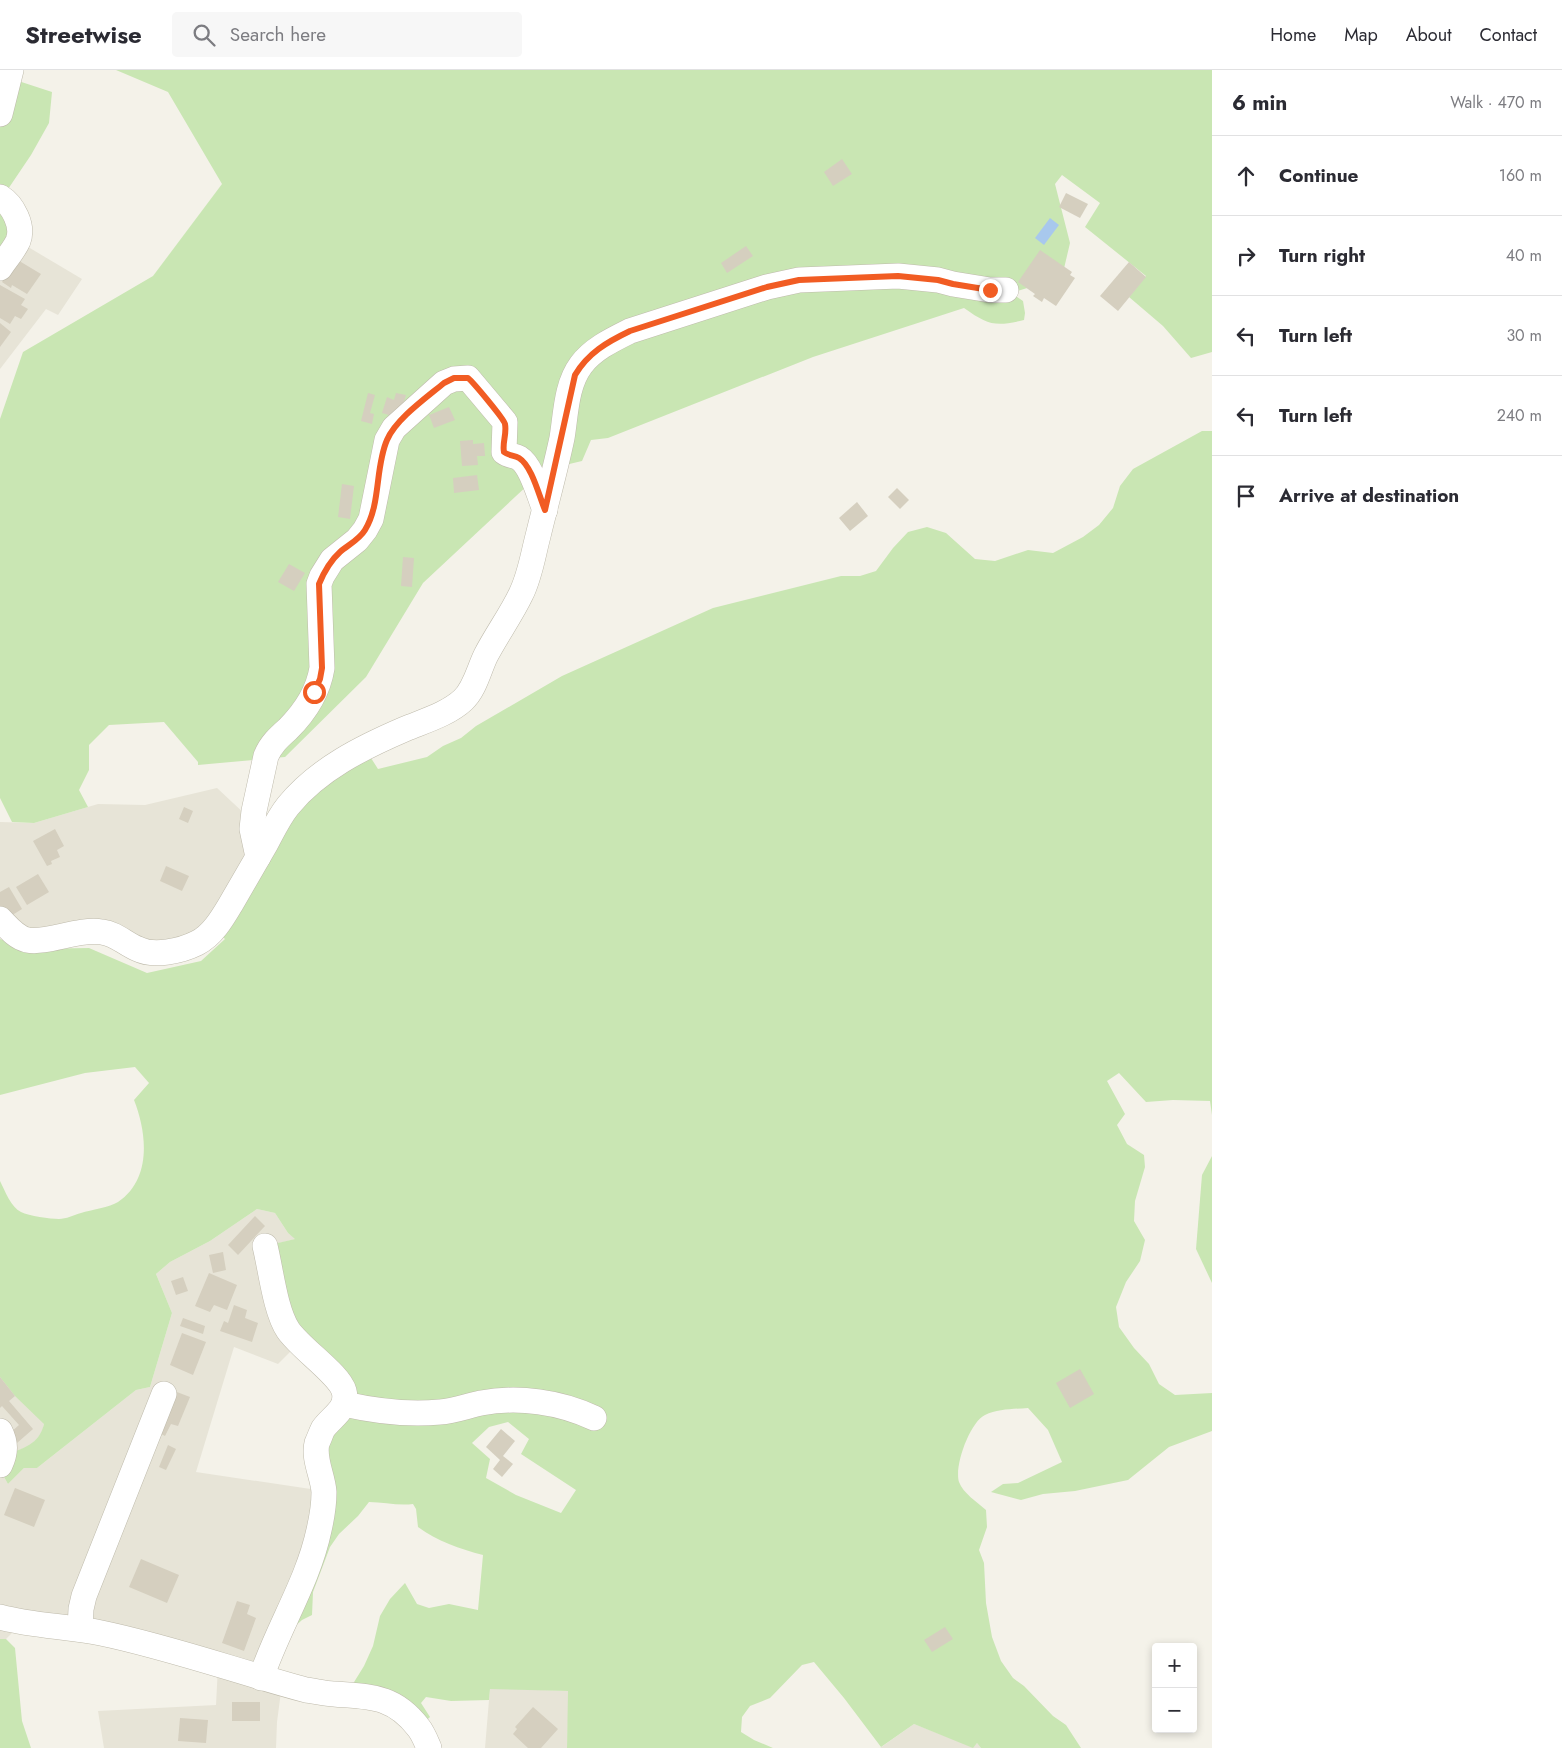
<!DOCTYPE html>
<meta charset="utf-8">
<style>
body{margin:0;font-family:Jost,sans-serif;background:#f7f7f7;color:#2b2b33}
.controls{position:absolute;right:15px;bottom:15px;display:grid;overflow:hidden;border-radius:5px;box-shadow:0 2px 8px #0003}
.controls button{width:45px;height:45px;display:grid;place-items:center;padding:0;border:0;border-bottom:1px solid #e1e1e2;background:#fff;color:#2b2b33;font:25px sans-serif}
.stop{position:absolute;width:15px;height:15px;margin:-11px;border:4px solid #f15c23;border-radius:50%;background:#fff}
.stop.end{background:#f15c23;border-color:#fff;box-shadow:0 1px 5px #0008}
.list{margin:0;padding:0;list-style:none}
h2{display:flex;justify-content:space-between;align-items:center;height:65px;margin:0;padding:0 20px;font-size:21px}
h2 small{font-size:16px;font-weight:400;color:#7c7c81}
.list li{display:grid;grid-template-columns:32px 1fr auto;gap:15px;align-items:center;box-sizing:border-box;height:80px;padding:0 20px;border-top:1px solid #e1e1e2}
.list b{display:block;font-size:19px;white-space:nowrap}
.list em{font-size:16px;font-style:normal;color:#7c7c81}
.icon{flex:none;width:28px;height:28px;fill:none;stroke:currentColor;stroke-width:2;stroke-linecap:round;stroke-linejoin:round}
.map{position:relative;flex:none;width:1212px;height:1678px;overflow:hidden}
header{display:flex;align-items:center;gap:30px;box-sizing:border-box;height:70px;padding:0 25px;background:#fff;border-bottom:1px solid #e1e1e2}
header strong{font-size:24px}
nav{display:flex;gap:28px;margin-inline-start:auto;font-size:18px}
.search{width:350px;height:45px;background:#f7f7f7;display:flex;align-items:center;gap:12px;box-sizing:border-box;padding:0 18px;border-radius:5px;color:#7c7c81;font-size:19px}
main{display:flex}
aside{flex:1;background:#fff}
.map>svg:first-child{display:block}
</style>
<header>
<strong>Streetwise</strong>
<div class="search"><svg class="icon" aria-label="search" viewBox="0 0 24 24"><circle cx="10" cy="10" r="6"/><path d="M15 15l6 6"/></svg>Search here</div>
<nav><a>Home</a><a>Map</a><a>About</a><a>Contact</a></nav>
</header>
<main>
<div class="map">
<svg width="1212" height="1678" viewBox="0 0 1212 1678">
<rect width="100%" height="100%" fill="#f4f2e9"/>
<g fill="#e7e4d7">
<path d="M18,171L82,209L58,245L46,239L0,299V198Z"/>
<path d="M217,718L248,747L254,773L208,865L131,875L51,868L0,849V752L34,753L98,734L145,735Z"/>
<path d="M257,1139L275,1143L288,1163L296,1169L266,1176L299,1273L278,1294L234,1277L196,1402L324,1421L270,1581L282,1614L277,1652L276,1678H104L98,1641L216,1635L218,1596L22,1553L6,1569H0V1400L8,1414L24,1398H37L136,1320L150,1317L172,1243L156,1204L170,1192L210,1171Z"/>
<path d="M0,1256L44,1354L42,1363L30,1376L5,1385L0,1395Z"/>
<path d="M490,1618L569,1621L567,1678H485Z"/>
<path d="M914,1654L973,1677L977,1673L981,1678H880Z"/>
</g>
<g fill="#c9e6b3" fill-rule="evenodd">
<path d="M116,0H1212V282L1191,288L1163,256L1129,227L1146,206L1085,157L1100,133L1062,105L1055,114L1070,173L1062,207L1011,223L1023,231L1025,243L1024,250C995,257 988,255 964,238L813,287L608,368L591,370L582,391L544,400L423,513L366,607L285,687L198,695V692L164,652L109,655L89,675V700L79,720L88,737L34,753L12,752L0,728V349L23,282L153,206L222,114L168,22Z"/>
<path d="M0,5L52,22L49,53L31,85L2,128L17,147L0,198Z"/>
<path d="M1202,361H1212V1045L1210,1031L1173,1030L1146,1032L1119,1003L1107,1011L1125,1044L1117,1055L1127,1074L1144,1085L1145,1097L1135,1131L1134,1151L1145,1170L1140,1191L1126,1212L1116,1237L1119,1257L1134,1278L1149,1294L1159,1314L1175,1325L1212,1323V1361L1169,1377L1128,1410L1075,1421L1043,1424L1021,1430L991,1422L1003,1414L1018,1413L1062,1392L1048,1360L1028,1338C1014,1339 998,1339 985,1345C970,1352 954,1396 959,1412C963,1423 977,1432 986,1440L987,1457L979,1480L984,1493L986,1533L992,1567L1001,1591L1013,1608L1024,1616L1053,1646L1066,1655L1081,1678H981L977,1673L973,1678L914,1654L881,1677L844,1628L814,1592L802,1595L770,1628L750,1636L742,1647L741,1662L754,1670L773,1678H567L568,1621L490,1619L489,1630L451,1631L426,1627L421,1633L430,1647L419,1657L346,1625L364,1596L373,1576L380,1546L390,1529L405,1513L417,1534L429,1538L449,1534L478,1540L483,1485C460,1479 437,1471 418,1457L416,1439L413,1434C398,1436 384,1432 369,1432L358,1446L339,1464L330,1477L313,1522L312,1545L302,1550L293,1558L301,1518L316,1388L344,1334L299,1273L265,1176L295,1169L288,1163L275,1143L257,1139L210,1171L170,1192L156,1204L172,1243L150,1317L136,1320L37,1398H24L8,1414L0,1400L5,1385C23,1378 39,1375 44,1354L15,1326L0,1307V1111C5,1121 11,1137 21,1142C29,1146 50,1149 59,1149C66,1149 74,1145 81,1143C91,1140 110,1137 118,1132C152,1109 147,1063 134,1030L149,1013L135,997L85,1003L0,1025V869L28,879L89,878L147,903L201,891L225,869L214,858L300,722L371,688L378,699L427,687L443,676L461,668L476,656L562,606L713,538L841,506H860L876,501L893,478L908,462L927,457L946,463L975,489L995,491L1028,480L1053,483L1083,467L1099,455L1113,438L1120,416L1133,399ZM508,1352L529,1369L521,1384L576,1420L561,1443L516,1425L486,1408L490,1389L472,1373L489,1357Z"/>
<path d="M1212,1086V1213L1196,1179L1202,1105Z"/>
<path d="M0,1569H6L15,1578L22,1651L31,1678H0Z"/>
</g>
<path fill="#a8c8ed" d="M1050,148L1059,155L1044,175L1035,168Z"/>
<g fill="#d5cfbf">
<path d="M842,89L852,104L833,116L824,102Z"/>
<path d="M1066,123L1088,134L1080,148L1059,137Z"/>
<path d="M746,176L753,186L727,203L721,193Z"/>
<path d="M1040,180L1072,202L1070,205L1075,208L1056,236L1044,228L1042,232L1033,226L1035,224L1018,212Z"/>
<path d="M16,189L41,204L27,224L12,215L11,218L2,212Z"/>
<path d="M1129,192L1146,207L1118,241L1100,226Z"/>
<path d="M0,215L25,229L21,235L28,239L21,249L15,246L10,254L0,248Z"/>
<path d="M0,253L11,262L0,277Z"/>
<path d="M368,323L375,325L370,343L374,344L372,354L361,351Z"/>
<path d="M396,323L406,325L399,348L382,343L387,327L394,330Z"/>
<path d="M449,337L455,350L434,358L429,345Z"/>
<path d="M473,370V374L484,373L485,386H477L478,395L462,396L460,371Z"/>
<path d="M477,405L479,420L454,423L453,408Z"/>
<path d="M342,414L354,416L350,449L338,447Z"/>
<path d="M897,418L909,430L900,439L888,427Z"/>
<path d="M857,432L868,446L850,461L839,448Z"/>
<path d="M403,487L414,488L412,517L401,516Z"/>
<path d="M289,494L305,503L294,521L278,512Z"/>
<path d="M184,737L193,741L188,753L179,749Z"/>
<path d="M55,759L64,776L57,780L60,787L51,791L52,794L47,796L33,771Z"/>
<path d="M166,796L189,806L182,821L160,811Z"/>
<path d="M38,804L49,822L27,835L16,817Z"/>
<path d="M9,817L22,839L6,849L0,840V822Z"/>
<path d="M255,1146L265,1156L238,1185L228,1175Z"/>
<path d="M223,1182L226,1200L213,1203L209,1185Z"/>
<path d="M209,1203L237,1215L227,1240L214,1235L210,1242L195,1236Z"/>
<path d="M183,1207L188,1221L176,1225L171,1211Z"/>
<path d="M234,1235L247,1240L245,1248L258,1253L252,1272L220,1261L224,1251L228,1253Z"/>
<path d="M183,1248L205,1256L203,1264L180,1256Z"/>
<path d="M182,1263L206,1272L193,1305L170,1295Z"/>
<path d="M1080,1299L1094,1324L1070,1338L1056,1313Z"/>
<path d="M0,1307L15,1326L9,1331L33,1359L17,1373L9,1364L19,1355L2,1336L0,1338Z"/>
<path d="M169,1319L190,1327L178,1356L171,1354L165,1366L153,1360Z"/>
<path d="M501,1359L515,1371L503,1386L513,1394L502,1407L493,1399L500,1390L486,1377Z"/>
<path d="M168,1375L176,1379L166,1400L159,1397Z"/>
<path d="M15,1418L45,1430L34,1457L4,1445Z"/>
<path d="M141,1489L179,1505L167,1533L129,1517Z"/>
<path d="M237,1531L250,1535L247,1544L256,1548L244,1581L222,1573Z"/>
<path d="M945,1557L953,1569L932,1582L924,1570Z"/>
<rect x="232" y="1632" width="28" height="19"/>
<path d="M533,1637L558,1659L541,1678H528L513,1664L517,1659L515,1657Z"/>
<path d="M180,1648L208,1650L206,1673L178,1671Z"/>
</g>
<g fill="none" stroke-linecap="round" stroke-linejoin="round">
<g stroke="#bfbbac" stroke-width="26">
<g id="minor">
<path d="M0,44L11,0"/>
<path d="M0,127C13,135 24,156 18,171C14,180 5,190 0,198"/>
<path d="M258,787L252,759L254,741L266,686C271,674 279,667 288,659C305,642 318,623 322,598L319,514L322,506L332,490L357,470L365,460L371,449L387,370L394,358L444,313L454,309L468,308L505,352L504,382C509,386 514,385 519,388C532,396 539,426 545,440"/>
<path d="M0,849C8,857 15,867 27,870C47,874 78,858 102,862C117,864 125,874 138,879C154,887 181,881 197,873C213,865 223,847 232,832C243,813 254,794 265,775C272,762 279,747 288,736C318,699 363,677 405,659C424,651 448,644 463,630C475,619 479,599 486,585C497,564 511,545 521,524C530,506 533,485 538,466C546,433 555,401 562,368C566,344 566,315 581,295C593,279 612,270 630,261L767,217L799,210L898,206L938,210L953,214L990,220H1006"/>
<path d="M344,1334C375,1341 408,1345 440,1342C454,1341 467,1336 481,1333C519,1326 560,1332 594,1348"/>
<path d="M0,1361C6,1373 6,1382 0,1395"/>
<path d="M0,1547C33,1556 68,1556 101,1563C169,1577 239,1602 306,1620C315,1621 325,1624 334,1624C370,1627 393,1625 418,1657C423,1663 426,1671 429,1678"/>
<path d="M80,1559L81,1539L84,1526L164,1324"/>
<path d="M261,1608C278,1557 308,1512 319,1460C322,1447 324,1434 324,1422C323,1406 313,1389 317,1373C319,1369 321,1363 323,1359C331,1347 349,1339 344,1321C339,1304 301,1279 288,1260C275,1240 271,1200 265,1176"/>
</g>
</g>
<use href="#minor" stroke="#fff" stroke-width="25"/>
</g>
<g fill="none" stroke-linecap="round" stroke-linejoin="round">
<path stroke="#f15c23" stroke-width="6" d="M314,622L320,609L322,598L319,514C324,502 330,491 340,482C348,475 359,470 365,460C381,434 375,397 387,370C396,349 426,328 444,313L454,308H468C473,312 504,349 505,354C507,364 502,373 504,382C509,386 514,385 519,388C532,396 539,426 545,440L575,305C588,283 607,272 630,261L767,217L799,210L898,206L938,210L953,214L990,220"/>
</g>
</svg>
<div class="controls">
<button>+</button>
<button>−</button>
</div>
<div class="stop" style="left:314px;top:622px"></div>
<div class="stop end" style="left:990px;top:220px"></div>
</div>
<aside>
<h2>6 min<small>Walk · 470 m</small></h2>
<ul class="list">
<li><svg class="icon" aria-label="ahead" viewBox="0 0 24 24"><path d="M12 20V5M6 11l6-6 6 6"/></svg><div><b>Continue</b></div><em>160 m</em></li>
<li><svg class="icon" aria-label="right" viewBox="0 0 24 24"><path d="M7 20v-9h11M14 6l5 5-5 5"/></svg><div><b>Turn right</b></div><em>40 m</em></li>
<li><svg class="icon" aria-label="left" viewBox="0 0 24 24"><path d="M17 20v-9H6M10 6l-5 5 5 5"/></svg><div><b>Turn left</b></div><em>30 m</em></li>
<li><svg class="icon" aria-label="left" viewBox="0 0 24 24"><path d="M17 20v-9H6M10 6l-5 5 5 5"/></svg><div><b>Turn left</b></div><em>240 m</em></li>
<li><svg class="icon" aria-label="arrive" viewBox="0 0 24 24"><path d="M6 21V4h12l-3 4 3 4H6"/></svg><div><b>Arrive at destination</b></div></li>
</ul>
</aside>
</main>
